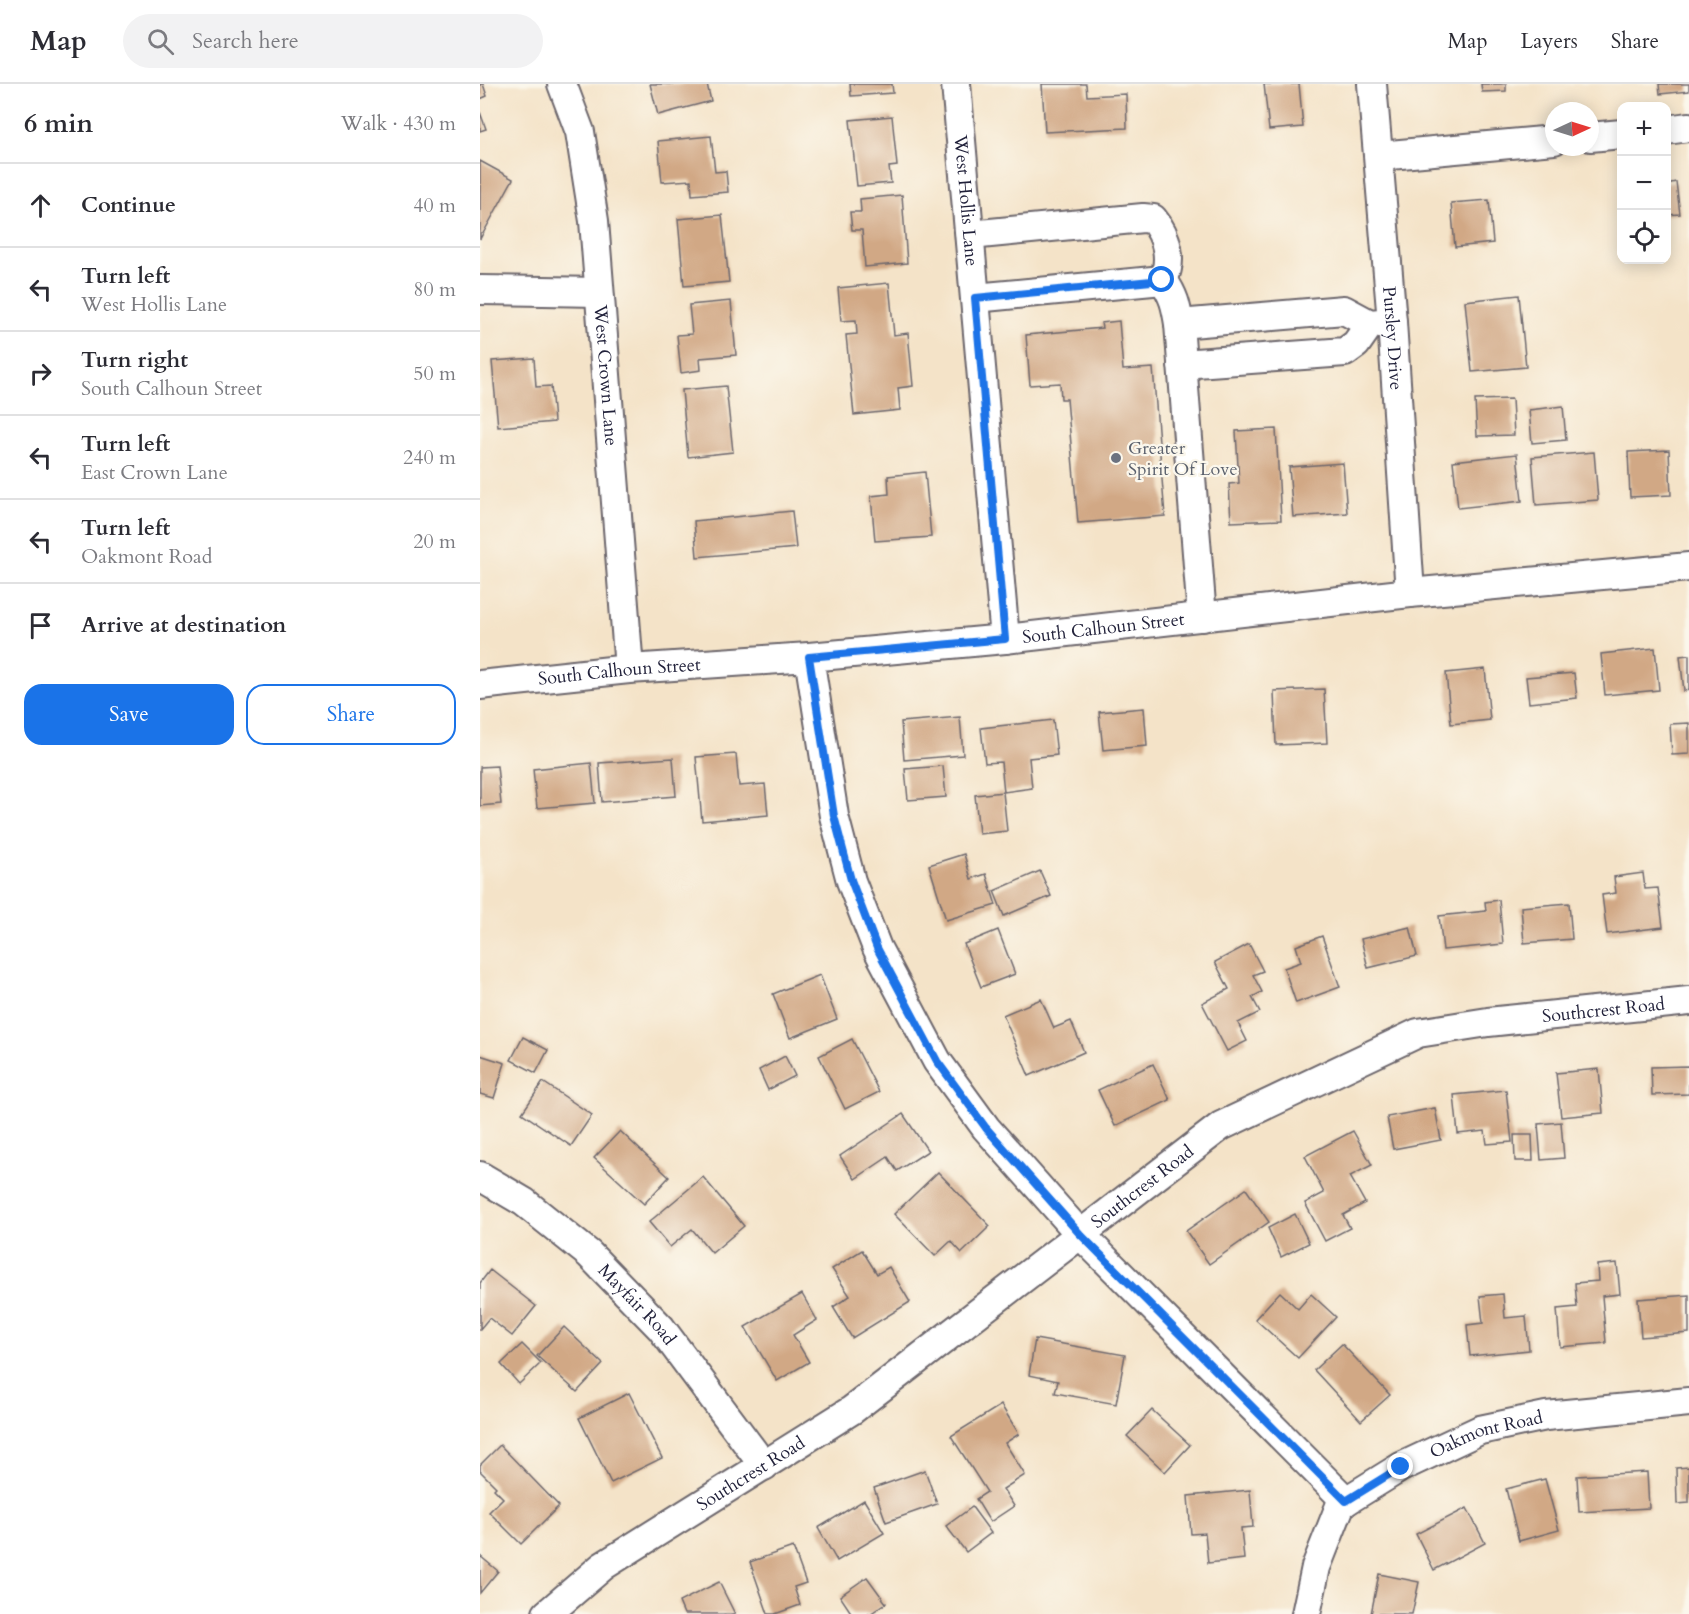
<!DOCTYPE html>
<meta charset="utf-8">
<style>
body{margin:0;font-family:Cardo,serif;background:#f2f2f3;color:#2b2b33}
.controls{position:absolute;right:18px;top:18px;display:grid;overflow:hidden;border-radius:12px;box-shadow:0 3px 15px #0003}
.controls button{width:54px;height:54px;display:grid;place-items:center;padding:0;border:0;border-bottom:2px solid #e1e1e2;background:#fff;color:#2b2b33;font:30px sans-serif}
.compass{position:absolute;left:1065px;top:18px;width:54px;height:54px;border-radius:50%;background:#fff;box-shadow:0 3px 15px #0003;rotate:86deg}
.stop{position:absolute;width:18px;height:18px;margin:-14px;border:4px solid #1a73e8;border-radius:50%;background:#fff}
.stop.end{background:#1a73e8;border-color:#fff;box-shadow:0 2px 6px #0008}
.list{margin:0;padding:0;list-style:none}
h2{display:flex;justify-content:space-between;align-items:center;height:78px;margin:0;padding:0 24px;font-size:26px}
h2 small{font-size:20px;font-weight:400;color:#7c7c81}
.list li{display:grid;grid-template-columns:39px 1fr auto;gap:18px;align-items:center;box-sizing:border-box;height:84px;padding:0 24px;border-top:2px solid #e1e1e2}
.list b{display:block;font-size:22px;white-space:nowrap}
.list p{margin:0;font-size:20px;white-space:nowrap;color:#7c7c81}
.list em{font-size:20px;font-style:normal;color:#7c7c81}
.actions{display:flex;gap:12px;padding:18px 24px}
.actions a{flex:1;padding:14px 0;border:2px solid #1a73e8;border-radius:18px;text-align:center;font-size:21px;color:#1a73e8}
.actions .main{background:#1a73e8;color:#fff}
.icon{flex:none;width:33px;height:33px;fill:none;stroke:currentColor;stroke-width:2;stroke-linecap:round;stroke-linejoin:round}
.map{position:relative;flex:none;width:1209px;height:1530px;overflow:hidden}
header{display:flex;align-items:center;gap:36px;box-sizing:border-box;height:84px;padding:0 30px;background:#fff;border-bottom:2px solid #e1e1e2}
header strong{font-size:28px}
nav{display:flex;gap:33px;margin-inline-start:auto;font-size:21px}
.search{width:420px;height:54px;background:#f2f2f3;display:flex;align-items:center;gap:15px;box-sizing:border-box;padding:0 21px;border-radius:33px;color:#7c7c81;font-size:22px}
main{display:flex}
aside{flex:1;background:#fff}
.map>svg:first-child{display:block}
</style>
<header>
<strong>Map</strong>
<div class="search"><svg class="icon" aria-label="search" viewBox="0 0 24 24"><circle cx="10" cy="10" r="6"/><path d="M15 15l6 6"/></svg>Search here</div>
<nav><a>Map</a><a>Layers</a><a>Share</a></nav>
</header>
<main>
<aside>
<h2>6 min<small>Walk · 430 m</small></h2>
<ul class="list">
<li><svg class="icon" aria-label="ahead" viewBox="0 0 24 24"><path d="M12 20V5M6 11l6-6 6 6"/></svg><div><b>Continue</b></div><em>40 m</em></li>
<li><svg class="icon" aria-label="left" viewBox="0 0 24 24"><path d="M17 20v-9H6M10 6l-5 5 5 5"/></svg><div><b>Turn left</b><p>West Hollis Lane</p></div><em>80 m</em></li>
<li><svg class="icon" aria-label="right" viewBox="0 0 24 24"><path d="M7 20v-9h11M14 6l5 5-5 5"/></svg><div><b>Turn right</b><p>South Calhoun Street</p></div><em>50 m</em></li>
<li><svg class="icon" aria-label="left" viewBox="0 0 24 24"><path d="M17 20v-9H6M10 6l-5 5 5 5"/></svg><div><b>Turn left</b><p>East Crown Lane</p></div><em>240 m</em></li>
<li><svg class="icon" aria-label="left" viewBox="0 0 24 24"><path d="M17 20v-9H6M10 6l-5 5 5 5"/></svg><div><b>Turn left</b><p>Oakmont Road</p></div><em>20 m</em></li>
<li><svg class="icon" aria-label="arrive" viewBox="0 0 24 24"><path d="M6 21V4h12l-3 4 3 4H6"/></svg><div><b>Arrive at destination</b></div></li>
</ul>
<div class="actions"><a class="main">Save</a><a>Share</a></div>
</aside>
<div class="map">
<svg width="1209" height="1530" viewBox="0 0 1209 1530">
<rect width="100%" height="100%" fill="#fbf7ec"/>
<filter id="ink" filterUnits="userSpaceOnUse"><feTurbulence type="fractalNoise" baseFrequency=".0167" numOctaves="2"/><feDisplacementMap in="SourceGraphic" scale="12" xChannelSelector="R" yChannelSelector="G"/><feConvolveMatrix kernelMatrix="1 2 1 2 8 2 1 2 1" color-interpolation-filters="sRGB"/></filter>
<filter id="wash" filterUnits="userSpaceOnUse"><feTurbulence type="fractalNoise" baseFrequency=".008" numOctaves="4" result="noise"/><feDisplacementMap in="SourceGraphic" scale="24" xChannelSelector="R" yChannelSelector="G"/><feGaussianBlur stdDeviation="1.35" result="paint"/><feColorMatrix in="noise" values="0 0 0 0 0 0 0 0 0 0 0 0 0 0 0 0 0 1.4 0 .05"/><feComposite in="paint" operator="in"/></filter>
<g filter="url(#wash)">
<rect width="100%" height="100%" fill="#f4e3c8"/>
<g id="blocks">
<g fill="#d1a885">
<path d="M0,0H3L7,12L0,15Z"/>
<path d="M170,0H227L231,17L178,31Z"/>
<path d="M370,0H412L413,9L371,12Z"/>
<path d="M562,0H606L607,12L646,10L647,44L565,48Z"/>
<path d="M784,0H819L823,43L789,46Z"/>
<path d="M1001,0H1026V7L1002,8Z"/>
<path d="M1179,0H1209V7L1180,10Z"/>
<path d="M0,28L6,45L0,47Z"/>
<path d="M412,32L417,82L409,83L411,99L377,102L370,36Z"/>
<path d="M231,52L235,88L246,87L248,108L212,111L211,96L182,98L178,57Z"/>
<path d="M0,77L33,95L0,155Z"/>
<path d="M1196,98L1200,130L1186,131V100Z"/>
<path d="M422,111L427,179L385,183L382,146H372L370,128H381L380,115Z"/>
<path d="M1009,116L1013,159L975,163L971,119Z"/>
<path d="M242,131L249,198L204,202L198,135Z"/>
<path d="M409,199L414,251L428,249L433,302L418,304L420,326L374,331L366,251L377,250L376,236L361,237L358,204Z"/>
<path d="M1039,211L1046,283L992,288L985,217Z"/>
<path d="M251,217L256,271L220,274L221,286L201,289L197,251L212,250L209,221Z"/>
<path d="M639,237L643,286L673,284L685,432L598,439L587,315H581L580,299L550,301L546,251L622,244L621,239Z"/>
<path d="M54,274L56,303L71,302L74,338L18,343L12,277Z"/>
<path d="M246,302L253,368L208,373L202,306Z"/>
<path d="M1032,315L1034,351L997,352L995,316Z"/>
<path d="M1083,322L1086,356L1052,359L1049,326Z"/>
<path d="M796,345L801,436L751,438L749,400L759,399L756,347Z"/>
<path d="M1189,366L1191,411L1150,413L1148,368Z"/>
<path d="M1114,368L1118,416L1056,421L1052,373Z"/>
<path d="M1037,370L1042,417L978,424L973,377Z"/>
<path d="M863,379L867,429L813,433L809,383Z"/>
<path d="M445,388L451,453L395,457L391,412L409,410L408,392Z"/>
<path d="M312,427L316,464L217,473L214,437Z"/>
<path d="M1175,564L1179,606L1125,611L1121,570Z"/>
<path d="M1209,571V606L1204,607L1200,572Z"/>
<path d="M1005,585L1010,636L971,640L966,589Z"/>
<path d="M1094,589L1097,614L1049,619L1046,593Z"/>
<path d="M844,605L847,659L796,661L794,607Z"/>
<path d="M664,624L667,662L623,666L619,628Z"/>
<path d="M480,633L483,671L424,676L421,638Z"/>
<path d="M573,636L577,671L549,674L552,704L524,708L521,678L505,679L501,644Z"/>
<path d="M1209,639V670L1192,671L1190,640Z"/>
<path d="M256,670L259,702L285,700L288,731L222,737L216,673Z"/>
<path d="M193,674L196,712L122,718L119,679Z"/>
<path d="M111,679L115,719L57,724L53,685Z"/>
<path d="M17,682L21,720L0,722V683Z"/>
<path d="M463,682L466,713L428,716L425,685Z"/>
<path d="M523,708L527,747L499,750L495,711Z"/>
<path d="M484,770L491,795L506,790L516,821L466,836L449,781Z"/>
<path d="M560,787L571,812L524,832L514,807Z"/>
<path d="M1163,789L1165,805L1178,804L1183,843L1127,850L1122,811L1136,809L1134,793Z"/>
<path d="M1019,816L1023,860L963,866L959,832L1006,827L1005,818Z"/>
<path d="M1089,819L1092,855L1044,859L1041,823Z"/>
<path d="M930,843L937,872L888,884L881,855Z"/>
<path d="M518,846L535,890L501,903L484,860Z"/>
<path d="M842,852L860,903L816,919L804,884L821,878L816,862Z"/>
<path d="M769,860L783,887L773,891L782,908L772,913L780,928L758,939L767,957L747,967L722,919L749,905L735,878Z"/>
<path d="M340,891L357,935L310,954L293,910Z"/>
<path d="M561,915L574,944L591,937L604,968L549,992L523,931Z"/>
<path d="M43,953L68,966L56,989L31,976Z"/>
<path d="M372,955L399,1008L365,1025L339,972Z"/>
<path d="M0,971L25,979L14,1014L0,1010Z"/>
<path d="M305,972L315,992L288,1006L279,986Z"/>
<path d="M673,980L690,1016L635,1042L618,1006Z"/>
<path d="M1209,982V1010L1172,1011L1171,983Z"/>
<path d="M1119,985L1123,1029L1081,1033L1076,989Z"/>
<path d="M63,998L112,1031L91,1062L42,1029Z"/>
<path d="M1026,1006L1032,1058L1007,1060L1005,1047L978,1050L974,1011Z"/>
<path d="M955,1024L961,1056L913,1065L907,1033Z"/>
<path d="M423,1030L448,1067L417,1087L408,1073L375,1095L360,1072Z"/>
<path d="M1081,1038L1084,1074L1061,1076L1058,1040Z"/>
<path d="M140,1047L189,1093L164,1120L114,1074Z"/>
<path d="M873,1047L892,1081L870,1092L885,1119L863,1131L870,1144L845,1157L825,1119L844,1109L825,1072Z"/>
<path d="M1034,1051H1052L1053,1077H1035Z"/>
<path d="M458,1088L510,1142L482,1169L471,1157L455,1172L414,1130Z"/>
<path d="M223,1093L264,1142L232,1169L212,1145L190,1163L169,1138Z"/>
<path d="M766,1105L789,1138L729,1180L706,1147Z"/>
<path d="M815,1130L829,1159L801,1173L788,1144Z"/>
<path d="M382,1166L397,1190L409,1183L430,1218L372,1254L353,1223L370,1212L352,1185Z"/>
<path d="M1137,1179L1140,1210L1122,1212L1126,1259L1080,1263L1077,1225L1097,1223L1095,1199L1118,1197L1117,1181Z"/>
<path d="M10,1186L56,1222L32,1252L9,1234L0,1245V1199Z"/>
<path d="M800,1208L818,1225L831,1210L856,1233L818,1274L775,1235Z"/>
<path d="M322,1210L337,1236L313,1251L329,1278L297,1297L265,1243Z"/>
<path d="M1023,1210L1025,1234L1046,1232L1049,1266L990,1272L987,1241L1003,1239L1000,1212Z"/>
<path d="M1209,1211V1249L1161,1253L1158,1215Z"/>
<path d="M84,1243L123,1280L97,1308L57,1272Z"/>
<path d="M555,1255L645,1271L636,1320L575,1309L578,1297L549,1291Z"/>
<path d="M42,1260L61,1279L39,1300L21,1280Z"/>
<path d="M862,1260L910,1311L881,1337L834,1286Z"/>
<path d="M149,1309L182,1374L131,1399L99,1334Z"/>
<path d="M521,1321L539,1350L525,1359L545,1391L523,1405L534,1422L510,1438L496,1415L507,1408L471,1352Z"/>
<path d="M672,1326L710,1361L685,1388L647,1352Z"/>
<path d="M20,1361L79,1422L41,1460L9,1428L23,1414L14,1405L16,1403L0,1387V1381Z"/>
<path d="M1209,1383V1419L1197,1420L1196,1384Z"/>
<path d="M445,1386L457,1420L406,1438L394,1404Z"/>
<path d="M1167,1388L1169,1424L1099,1428L1097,1392Z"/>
<path d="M1065,1395L1079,1446L1039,1457L1026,1405Z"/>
<path d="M770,1406L773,1443L761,1444L764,1475L728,1479L725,1449L711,1450L708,1412Z"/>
<path d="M384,1416L404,1449L357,1477L338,1444Z"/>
<path d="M492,1423L511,1449L486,1468L466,1442Z"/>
<path d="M987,1424L1005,1459L954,1486L936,1450Z"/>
<path d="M313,1463L326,1499L314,1503L320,1521L295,1530H288L270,1478Z"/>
<path d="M0,1472L18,1487L0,1509Z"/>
<path d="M899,1490L939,1498L932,1530H891Z"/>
<path d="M387,1493L406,1519L390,1530H372L360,1512Z"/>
<path d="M239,1498L255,1530H204L199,1518Z"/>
</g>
</g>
</g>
<g filter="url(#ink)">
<use href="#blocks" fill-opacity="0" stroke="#6c666c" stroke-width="1.5"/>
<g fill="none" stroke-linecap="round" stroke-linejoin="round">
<g stroke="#6c666c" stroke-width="32">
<g id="minor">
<path id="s1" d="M82,0L100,48L114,137L149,585"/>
<path id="s2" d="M476,0L525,555"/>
<path id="s3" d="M892,0L912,238L930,509"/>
<path d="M1186,46L1209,43"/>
<path d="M1110,53L1142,50"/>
<path d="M899,72L1074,56"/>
<path d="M490,151L663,134L673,135C687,152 693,176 683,196"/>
<path d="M683,196C694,212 696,221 699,240L722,533"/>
<path d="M0,206L119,208"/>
<path d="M495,214L683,196"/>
<path d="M699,240L864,226L890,240L912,238"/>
<path d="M702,280L865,268L876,260L890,240"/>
<path d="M329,573L354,732L371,797L397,864L457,977L506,1044L600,1150L866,1417"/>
<path id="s4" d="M0,601L149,585L329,573L525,555L930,509L1209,483"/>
<path id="s5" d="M0,1092L44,1118L109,1170L181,1244L284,1382"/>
<path id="s6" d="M67,1530L123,1482L372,1326L741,1042L938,949L1008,938L1209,917"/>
<path id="s7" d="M826,1530L836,1483L860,1422L866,1417L921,1383L1000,1346L1066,1332L1209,1318"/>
</g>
</g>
<use href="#minor" stroke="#fff" stroke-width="28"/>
</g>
</g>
<g fill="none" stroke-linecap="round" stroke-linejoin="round" filter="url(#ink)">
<path stroke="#1a73e8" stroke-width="8" d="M682,196L495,214L525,555L329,573L354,732L371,796L397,864L457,977L506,1044L600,1150L866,1417L921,1383"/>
</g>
<circle fill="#6b7280" stroke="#fbf7ec" stroke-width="2" cx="636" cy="374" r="6"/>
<g text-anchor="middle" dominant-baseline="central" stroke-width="4.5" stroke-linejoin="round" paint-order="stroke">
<g font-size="18" fill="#22223b" stroke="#fbf7ec">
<text stroke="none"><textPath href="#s2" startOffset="117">West Hollis Lane</textPath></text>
<text stroke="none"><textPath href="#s3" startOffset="255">Pursley Drive</textPath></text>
<text stroke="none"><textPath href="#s1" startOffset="296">West Crown Lane</textPath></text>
<text stroke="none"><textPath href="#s4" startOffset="626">South Calhoun Street</textPath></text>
<text stroke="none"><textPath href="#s4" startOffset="140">South Calhoun Street</textPath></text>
<text stroke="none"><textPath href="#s6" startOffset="1238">Southcrest Road</textPath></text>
<text stroke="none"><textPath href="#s6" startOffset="734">Southcrest Road</textPath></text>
<text stroke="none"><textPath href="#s5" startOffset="204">Mayfair Road</textPath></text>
<text stroke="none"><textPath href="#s7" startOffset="278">Oakmont Road</textPath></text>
<text stroke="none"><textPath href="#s6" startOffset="248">Southcrest Road</textPath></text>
</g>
<g font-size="18" fill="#5b616d" stroke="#fbf7ec" text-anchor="start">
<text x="648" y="364">Greater<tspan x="648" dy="21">Spirit Of Love</tspan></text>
</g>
</g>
</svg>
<div class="controls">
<button>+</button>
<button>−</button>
<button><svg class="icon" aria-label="locate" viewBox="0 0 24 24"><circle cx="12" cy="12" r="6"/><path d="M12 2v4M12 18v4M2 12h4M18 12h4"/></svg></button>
</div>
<svg class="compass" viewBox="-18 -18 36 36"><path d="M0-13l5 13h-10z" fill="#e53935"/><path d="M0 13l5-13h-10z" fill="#7c7c81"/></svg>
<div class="stop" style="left:682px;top:196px"></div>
<div class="stop end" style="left:921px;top:1383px"></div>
</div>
</main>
